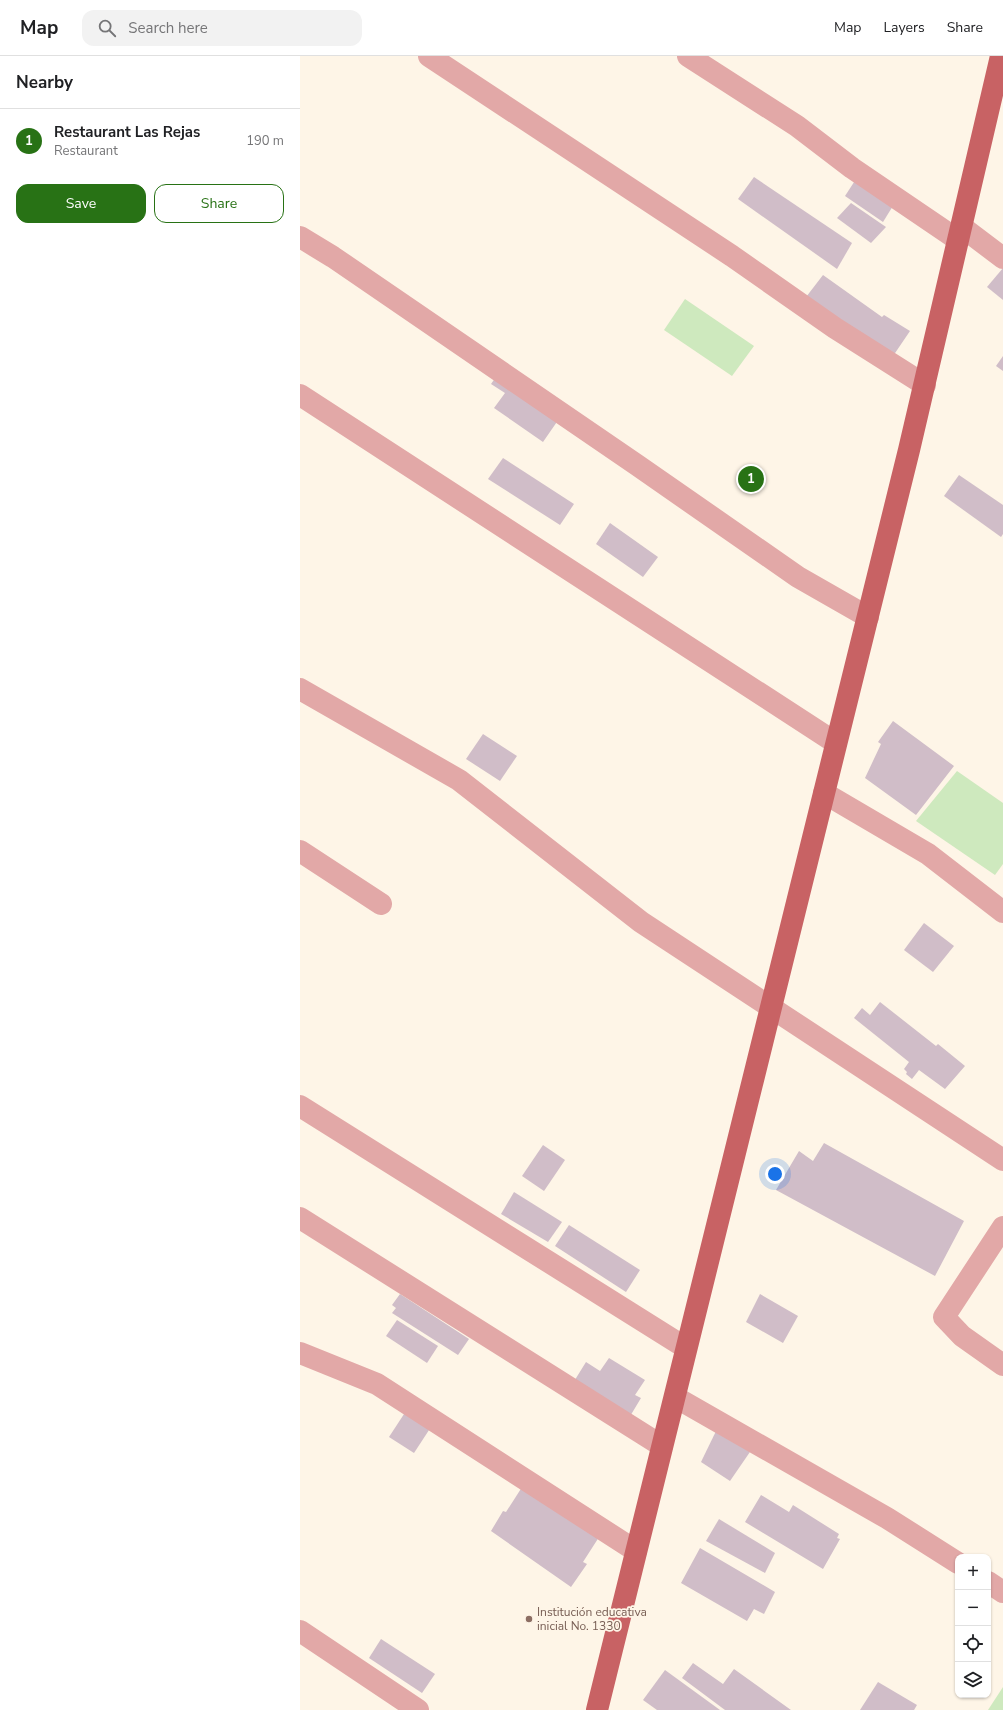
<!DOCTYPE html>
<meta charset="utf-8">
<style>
body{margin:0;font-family:"Nunito Sans",sans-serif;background:#f2f2f2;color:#202124}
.controls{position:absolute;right:12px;bottom:12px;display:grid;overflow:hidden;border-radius:8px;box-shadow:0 1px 3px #0004}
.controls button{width:36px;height:36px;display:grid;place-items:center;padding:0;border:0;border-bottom:1px solid #e0e0e0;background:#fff;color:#202124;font:20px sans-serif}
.you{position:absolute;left:475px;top:1118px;width:14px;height:14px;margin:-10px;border:3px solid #fff;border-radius:50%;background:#1a73e8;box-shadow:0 0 0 6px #1a73e833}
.badge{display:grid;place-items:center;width:26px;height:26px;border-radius:50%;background:#287215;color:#fff;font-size:13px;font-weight:700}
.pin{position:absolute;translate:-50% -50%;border:2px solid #fff;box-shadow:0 1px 4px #0006}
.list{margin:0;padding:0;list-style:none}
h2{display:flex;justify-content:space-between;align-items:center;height:52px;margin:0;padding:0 16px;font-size:17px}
h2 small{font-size:13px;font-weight:400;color:#757577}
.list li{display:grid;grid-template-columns:26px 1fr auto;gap:12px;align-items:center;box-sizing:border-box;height:64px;padding:0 16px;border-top:1px solid #e0e0e0}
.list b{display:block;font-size:15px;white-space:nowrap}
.list p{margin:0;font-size:13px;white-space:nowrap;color:#757577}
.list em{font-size:13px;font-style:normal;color:#757577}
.actions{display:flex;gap:8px;padding:12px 16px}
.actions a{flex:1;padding:9px 0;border:1px solid #287215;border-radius:12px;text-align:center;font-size:14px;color:#287215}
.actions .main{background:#287215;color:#fff}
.icon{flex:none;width:22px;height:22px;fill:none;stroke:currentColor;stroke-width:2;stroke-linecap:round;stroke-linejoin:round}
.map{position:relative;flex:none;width:703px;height:1654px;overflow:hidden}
header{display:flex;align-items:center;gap:24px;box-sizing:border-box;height:56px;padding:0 20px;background:#fff;border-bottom:1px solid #e0e0e0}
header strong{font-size:19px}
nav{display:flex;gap:22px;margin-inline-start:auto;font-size:14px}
.search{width:280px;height:36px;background:#f2f2f2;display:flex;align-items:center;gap:10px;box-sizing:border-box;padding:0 14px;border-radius:12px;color:#757577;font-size:15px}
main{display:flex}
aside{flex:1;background:#fff}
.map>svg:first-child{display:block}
</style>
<header>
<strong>Map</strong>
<div class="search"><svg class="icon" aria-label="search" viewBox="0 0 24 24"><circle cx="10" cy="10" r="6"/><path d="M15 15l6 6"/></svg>Search here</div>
<nav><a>Map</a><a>Layers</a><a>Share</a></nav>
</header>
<main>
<aside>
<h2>Nearby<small></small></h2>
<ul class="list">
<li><span class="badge">1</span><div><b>Restaurant Las Rejas</b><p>Restaurant</p></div><em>190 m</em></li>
</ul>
<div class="actions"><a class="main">Save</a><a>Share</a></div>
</aside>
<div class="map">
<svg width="703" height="1654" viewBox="0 0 703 1654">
<rect width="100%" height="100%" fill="#fef5e7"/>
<g fill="#cee9be">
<path d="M385,243L454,290L432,320L364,274Z"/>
<path d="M657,715L703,747V808L695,819L616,765Z"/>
<path d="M703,1631V1654H688Z"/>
</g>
<g fill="#d0bdc8">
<path d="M558,120L596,145L583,166L545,140Z"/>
<path d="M454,121L552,187L537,213L438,143Z"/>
<path d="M551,147L586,171L571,187L537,162Z"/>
<path d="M703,212V244L687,231Z"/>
<path d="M523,219L582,261L584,259L610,275L591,303L503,245Z"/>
<path d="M703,300V315L696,310Z"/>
<path d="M198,318L261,360L243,386L194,352L205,337L191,328Z"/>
<path d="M203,402L274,448L260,469L188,423Z"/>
<path d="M659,419L703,449V478L701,481L644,440Z"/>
<path d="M310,467L358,501L343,521L296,488Z"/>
<path d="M593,665L654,710L616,759L565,722L581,688L578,686Z"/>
<path d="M183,678L217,700L200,725L166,703Z"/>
<path d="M624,867L654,890L633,916L604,894Z"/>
<path d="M580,946L636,990L638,988L665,1010L645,1033L619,1014L612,1023L606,1018L607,1016L604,1013L609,1006L554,962L562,952L570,959Z"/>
<path d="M524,1087L664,1165L635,1220L476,1134L499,1095L513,1105Z"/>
<path d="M243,1089L265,1104L244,1135L222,1120Z"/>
<path d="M214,1136L262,1166L248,1186L201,1158Z"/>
<path d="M269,1169L340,1214L326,1236L255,1190Z"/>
<path d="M100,1238L169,1283L158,1299L92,1257L96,1252L92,1249Z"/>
<path d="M460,1238L498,1260L483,1287L446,1266Z"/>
<path d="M97,1264L138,1290L127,1307L86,1280Z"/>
<path d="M309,1302L345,1324L335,1339L341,1342L329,1362L273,1327L286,1306L300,1315Z"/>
<path d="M106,1355L131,1371L114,1397L89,1381Z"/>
<path d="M418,1371L452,1393L430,1425L401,1406Z"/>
<path d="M224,1428L301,1478L283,1506L287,1508L271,1531L191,1475L203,1455L206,1456Z"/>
<path d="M461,1439L489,1456L493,1449L539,1478L537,1482L540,1483L523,1513L445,1466Z"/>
<path d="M419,1463L475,1497L465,1517L406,1485Z"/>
<path d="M400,1492L475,1536L464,1558L454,1553L447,1565L381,1527Z"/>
<path d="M81,1583L135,1618L122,1637L69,1602Z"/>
<path d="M393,1607L423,1628L434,1613L491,1654H425L382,1622Z"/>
<path d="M365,1614L420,1654H357L343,1644Z"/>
<path d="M578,1626L617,1649L614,1654H560Z"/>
</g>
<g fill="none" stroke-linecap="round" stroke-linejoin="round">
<g stroke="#e2a8a7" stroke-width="22">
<path d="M129,0L432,200L535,272L625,329"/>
<path d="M388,0L497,70L552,112L658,184"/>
<path d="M662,171L703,202"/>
<path d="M0,181L33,201L337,409L498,521L568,561"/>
<path d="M0,339L536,687"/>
<path d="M0,633L159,724L341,866L703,1104"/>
<path d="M524,737L628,798L703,856"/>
<path d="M0,795L81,848"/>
<path d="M0,1050L386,1292"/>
<path d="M0,1162L362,1390"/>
<path d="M703,1171L644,1261L662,1280L703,1309"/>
<path d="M0,1297L77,1328L336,1495"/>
<path d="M375,1341L587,1462L658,1507"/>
<path d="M688,1526L703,1536"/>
<path d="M0,1575L118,1654"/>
</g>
<path stroke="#c86264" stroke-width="22" d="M297,1654L609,394L701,0"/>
</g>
<circle fill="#8d6e63" stroke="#fef5e7" stroke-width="1.5" cx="229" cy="1563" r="4"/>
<g text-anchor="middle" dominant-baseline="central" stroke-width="3.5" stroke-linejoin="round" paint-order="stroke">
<g font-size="12" fill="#785e54" stroke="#fef5e7" text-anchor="start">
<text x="237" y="1556">Institución educativa<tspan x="237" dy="14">inicial No. 1330</tspan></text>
</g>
</g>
</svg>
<div class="controls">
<button>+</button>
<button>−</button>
<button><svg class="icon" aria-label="locate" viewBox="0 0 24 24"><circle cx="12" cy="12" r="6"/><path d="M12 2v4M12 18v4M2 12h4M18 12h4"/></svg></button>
<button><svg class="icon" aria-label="layers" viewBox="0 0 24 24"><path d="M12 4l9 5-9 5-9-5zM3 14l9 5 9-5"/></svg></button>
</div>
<div class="you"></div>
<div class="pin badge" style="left:451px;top:423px">1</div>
</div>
</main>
